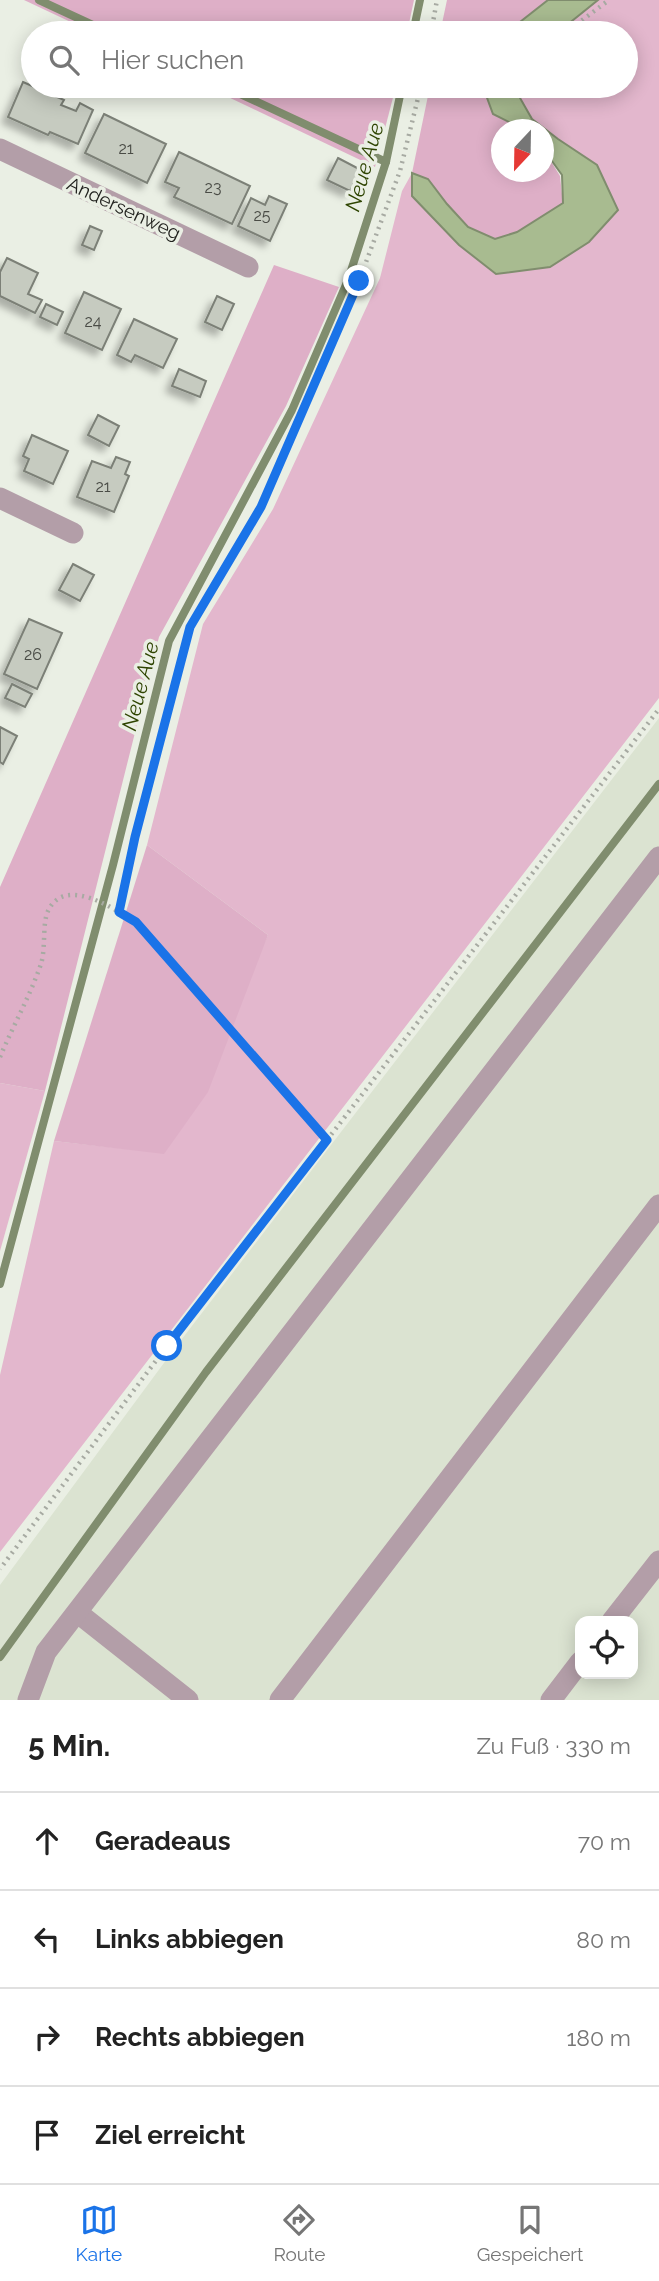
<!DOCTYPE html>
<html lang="de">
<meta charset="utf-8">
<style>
body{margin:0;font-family:Raleway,sans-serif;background:#f2f2f2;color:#222}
.controls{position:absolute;right:21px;bottom:21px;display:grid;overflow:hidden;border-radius:14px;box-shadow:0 4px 18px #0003}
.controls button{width:63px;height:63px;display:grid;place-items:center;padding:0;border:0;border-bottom:2px solid #e0e0e0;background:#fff;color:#222;font:35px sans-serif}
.compass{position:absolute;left:491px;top:119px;width:63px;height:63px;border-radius:50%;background:#fff;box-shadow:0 4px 18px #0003;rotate:202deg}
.stop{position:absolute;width:21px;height:21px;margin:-16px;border:5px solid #1a73e8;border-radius:50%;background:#fff}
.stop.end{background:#1a73e8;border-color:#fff;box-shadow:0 2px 7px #0008}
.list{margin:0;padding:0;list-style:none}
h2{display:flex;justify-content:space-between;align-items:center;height:91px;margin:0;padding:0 28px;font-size:30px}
h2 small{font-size:23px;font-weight:400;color:#767676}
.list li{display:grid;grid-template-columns:46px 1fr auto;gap:21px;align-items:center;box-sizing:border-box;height:98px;padding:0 28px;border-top:2px solid #e0e0e0}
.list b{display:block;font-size:26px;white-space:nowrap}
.list em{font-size:23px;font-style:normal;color:#767676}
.icon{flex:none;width:38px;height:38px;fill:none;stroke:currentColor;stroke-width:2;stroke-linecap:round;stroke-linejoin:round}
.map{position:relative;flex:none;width:659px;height:1700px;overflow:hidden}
.search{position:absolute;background:#fff;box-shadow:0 4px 18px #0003;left:21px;right:21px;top:21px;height:77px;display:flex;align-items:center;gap:18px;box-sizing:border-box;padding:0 24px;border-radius:38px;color:#767676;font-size:26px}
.sheet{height:483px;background:#fff}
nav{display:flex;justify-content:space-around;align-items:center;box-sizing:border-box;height:98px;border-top:2px solid #e0e0e0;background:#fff;font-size:19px;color:#767676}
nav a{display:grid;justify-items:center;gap:4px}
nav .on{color:#1a73e8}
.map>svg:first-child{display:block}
</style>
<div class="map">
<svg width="659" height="1700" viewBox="0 0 659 1700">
<defs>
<filter id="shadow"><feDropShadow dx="-6" dy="6" stdDeviation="3.5" flood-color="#0004"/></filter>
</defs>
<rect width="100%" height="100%" fill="#eaefe4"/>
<path fill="#dbe3d1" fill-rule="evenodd" d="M659,718V1700H0V1585L175,1348ZM580,1621H633V1674H580Z"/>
<g fill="#e3b7cd">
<path d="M598,0H659V698L0,1552V1375L54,1141L164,1153L268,935L147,845L203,624L273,509L380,278L402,191L412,173V196L459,245L496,274L550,267L589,242L618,210L558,139L532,119L520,98L519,86H626V33H557Z"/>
<path d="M0,1083L45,1091L0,1251Z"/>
</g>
<g fill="#deafc7">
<path d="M24,0H414L407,33H94Z"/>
<path d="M447,0H548L520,22L510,33H440Z"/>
<path d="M205,86H396L375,167Z"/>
<path d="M430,86H486V95L493,114L523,129L502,130V172H544V150L560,176L563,203L517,232L495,239L468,227L447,204L428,179L412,173Z"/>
<path d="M274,265L339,287L286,406L159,637L45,1091L0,1083V887Z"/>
<path d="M147,845L268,935L208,1092L164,1154L54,1141Z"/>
</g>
<g fill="#a8bb90" stroke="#808d6e" stroke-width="2">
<path d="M548,0H598L557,33H510L520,22Z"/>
<path d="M486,86H519L520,98L532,119L558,139L597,165L618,210L589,242L550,267L496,274L459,245L412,196V173L428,179L447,204L468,227L495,239L517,232L563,203L562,175L544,150V130L523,129L493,114L486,95Z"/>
</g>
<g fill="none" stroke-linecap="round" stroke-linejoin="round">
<g stroke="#808d6e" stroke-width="8">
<path d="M39,0L110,33"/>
<path d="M413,33L420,0"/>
<path d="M223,86L386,162"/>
<path d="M0,1284L113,865L169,641L292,410L348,280L386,162L402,86"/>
<path d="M0,1657L206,1372L659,784"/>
</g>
</g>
<g fill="#c6cbc0" stroke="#7c8077" stroke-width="2" filter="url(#shadow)">
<path d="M23,82L64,100L61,105L76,111L80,103L93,110L78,144L50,132L48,135L8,117Z"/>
<path d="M104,114L166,144L147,183L85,153Z"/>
<path d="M179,152L250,186L232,224L174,197L179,188L165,182Z"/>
<path d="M338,158L361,170L350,191L327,180Z"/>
<path d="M269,196L287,204L270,241L238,226L251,198L265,205Z"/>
<path d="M90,226L102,231L94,250L82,245Z"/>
<path d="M7,258L38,273L28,294L42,300L35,313L0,296V272Z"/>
<path d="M84,292L121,309L102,350L65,333Z"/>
<path d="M217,296L234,304L222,330L205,322Z"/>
<path d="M46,304L63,312L57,325L40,317Z"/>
<path d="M134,319L177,339L163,368L135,355L131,362L117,355Z"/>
<path d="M179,369L206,381L200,397L172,386Z"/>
<path d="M98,415L119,426L109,446L88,435Z"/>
<path d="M32,435L68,451L53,484L24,471L29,459L23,456Z"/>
<path d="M116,457L130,462L125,474L129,476L114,512L77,497L92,461L111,468Z"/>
<path d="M73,564L94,575L80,601L59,590Z"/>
<path d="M29,619L62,633L37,689L4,674Z"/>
<path d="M12,684L32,694L25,707L5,698Z"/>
<path d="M0,727L17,736L3,764L0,762Z"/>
</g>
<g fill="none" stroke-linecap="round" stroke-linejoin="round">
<g stroke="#a7aaa2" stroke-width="4.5" stroke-dasharray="2 5" stroke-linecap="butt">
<path d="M431,33L437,0"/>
<path d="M565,33L609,0"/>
<path d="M119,912L135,837L190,627L261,507L359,281L400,171L421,86"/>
<path d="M0,1057C13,1026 30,996 41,964C46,948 42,924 48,911C65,875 114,909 136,922L327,1140L167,1346L0,1569"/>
<path d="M327,1140L659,709"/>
</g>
<g stroke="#b39ea8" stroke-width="21">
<path d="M0,149L248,267"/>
<path d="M0,498L73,533"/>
<path d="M78,1613L188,1700"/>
<path d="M612,1621L659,1561"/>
<path d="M28,1700L46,1652L659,857"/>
<path d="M280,1700L659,1205"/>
<path d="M551,1700L580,1662"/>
</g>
</g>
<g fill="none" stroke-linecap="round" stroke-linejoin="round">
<path stroke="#1a73e8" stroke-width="9" d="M167,1346L327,1140L136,922L119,912L135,837L190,627L261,507L359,281"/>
</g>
<g text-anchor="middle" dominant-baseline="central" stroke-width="7" stroke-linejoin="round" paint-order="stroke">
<g font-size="16" fill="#4a4c46">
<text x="126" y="148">21</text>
<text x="213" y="187">23</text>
<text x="262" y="215">25</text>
<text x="93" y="321">24</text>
<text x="103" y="486">21</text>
<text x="33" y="654">26</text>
</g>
<g font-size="19" fill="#21221e" stroke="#eaefe4">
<text transform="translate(124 208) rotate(25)">Andersenweg</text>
</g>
<g font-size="21" font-style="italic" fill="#2e4400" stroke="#eaefe4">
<text transform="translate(364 167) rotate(-74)">Neue Aue</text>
<text transform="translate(140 686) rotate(-75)">Neue Aue</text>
</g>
</g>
</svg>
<div class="controls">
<button><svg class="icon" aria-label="locate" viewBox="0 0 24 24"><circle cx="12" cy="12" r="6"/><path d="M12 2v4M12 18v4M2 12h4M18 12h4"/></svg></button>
</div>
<svg class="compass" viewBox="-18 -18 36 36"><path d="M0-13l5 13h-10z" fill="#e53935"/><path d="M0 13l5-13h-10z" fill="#767676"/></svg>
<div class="stop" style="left:167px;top:1346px"></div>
<div class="stop end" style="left:359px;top:281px"></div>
<div class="search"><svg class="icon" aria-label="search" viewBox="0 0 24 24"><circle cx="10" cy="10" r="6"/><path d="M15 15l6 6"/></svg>Hier suchen</div>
</div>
<section class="sheet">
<h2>5 Min.<small>Zu Fuß · 330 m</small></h2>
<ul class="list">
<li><svg class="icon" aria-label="ahead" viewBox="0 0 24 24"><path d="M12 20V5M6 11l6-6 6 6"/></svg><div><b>Geradeaus</b></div><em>70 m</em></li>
<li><svg class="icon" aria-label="left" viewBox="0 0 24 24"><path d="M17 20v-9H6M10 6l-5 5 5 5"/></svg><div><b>Links abbiegen</b></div><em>80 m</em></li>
<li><svg class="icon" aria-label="right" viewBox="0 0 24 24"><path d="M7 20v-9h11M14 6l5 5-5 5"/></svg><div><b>Rechts abbiegen</b></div><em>180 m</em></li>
<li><svg class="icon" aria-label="arrive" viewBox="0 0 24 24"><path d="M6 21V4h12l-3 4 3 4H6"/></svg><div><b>Ziel erreicht</b></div></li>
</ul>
</section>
<nav>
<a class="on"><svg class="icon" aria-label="map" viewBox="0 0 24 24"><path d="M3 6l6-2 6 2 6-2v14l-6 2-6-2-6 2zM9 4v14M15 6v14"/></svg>Karte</a>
<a><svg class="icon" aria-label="directions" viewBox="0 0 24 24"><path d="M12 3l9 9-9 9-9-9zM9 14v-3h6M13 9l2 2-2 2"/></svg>Route</a>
<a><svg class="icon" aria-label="saved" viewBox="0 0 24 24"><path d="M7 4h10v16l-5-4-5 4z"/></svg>Gespeichert</a>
</nav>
